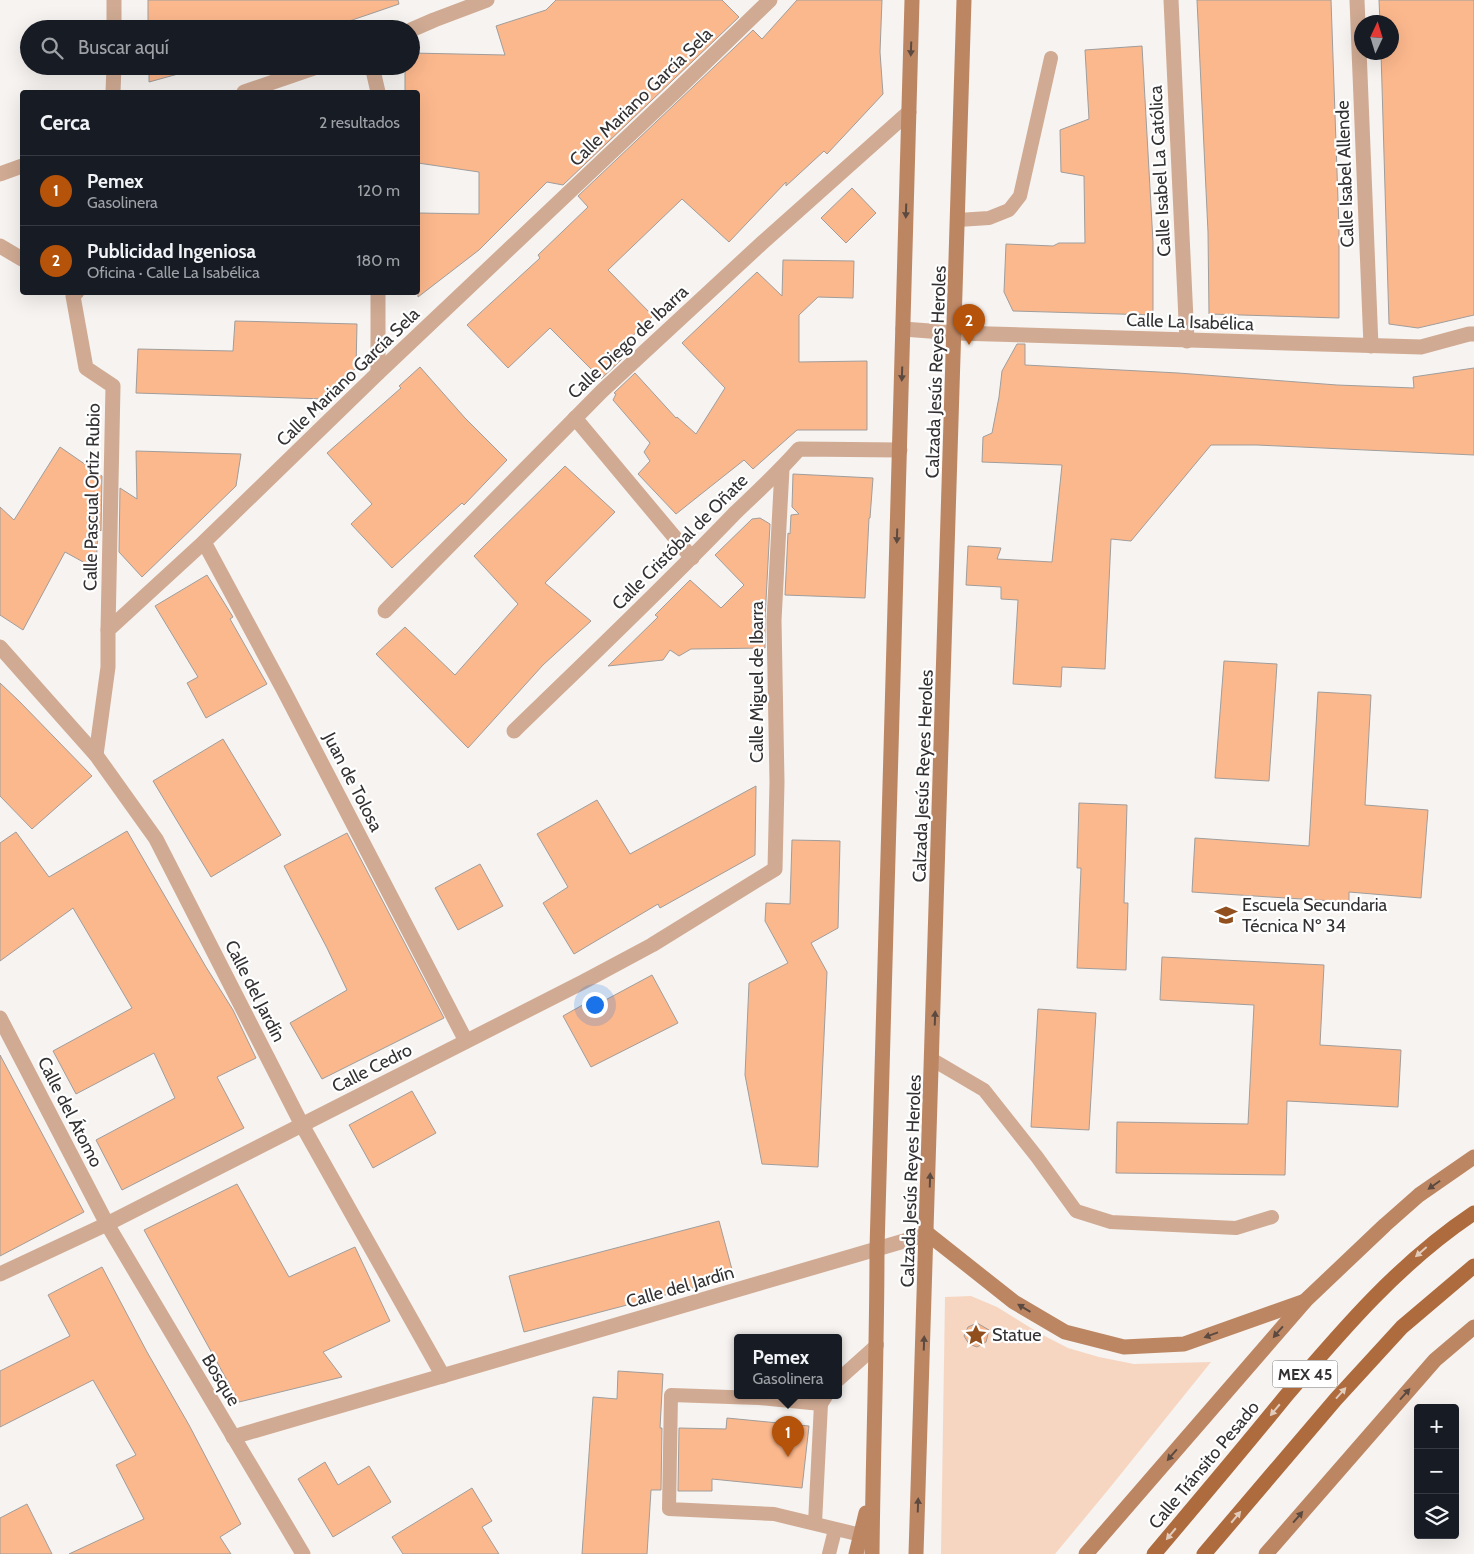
<!DOCTYPE html>
<html lang="es">
<meta charset="utf-8">
<style>
body{margin:0;font-family:Cabin,sans-serif;background:#242831;color:#f1f3f6}
.controls{position:absolute;right:15px;bottom:15px;display:grid;overflow:hidden;border-radius:5px;box-shadow:0 5px 20px #0002}
.controls button{width:45px;height:45px;display:grid;place-items:center;padding:0;border:0;border-bottom:1px solid #363941;background:#171b24;color:#f1f3f6;font:25px sans-serif}
.compass{position:absolute;left:1354px;top:15px;width:45px;height:45px;border-radius:50%;background:#171b24;box-shadow:0 5px 20px #0002;rotate:4deg}
.you{position:absolute;left:594px;top:1004px;width:18px;height:18px;margin:-12px;border:4px solid #fff;border-radius:50%;background:#1a73e8;box-shadow:0 0 0 8px #1a73e833}
.badge{display:grid;place-items:center;width:32px;height:32px;border-radius:50%;background:#b45309;color:#fff;font-size:16px;font-weight:700}
.pin{position:absolute;translate:-50% -41px;filter:drop-shadow(0 1px 2px #0008)}
.pin::after{content:'';position:absolute;top:26px;width:18px;height:15px;background:inherit;clip-path:polygon(0 0,100% 0,50% 100%)}
.popup{position:absolute;left:734px;top:1334px;width:108px;height:65px;box-sizing:border-box;display:grid;place-content:center;border-radius:5px;background:#171b24;filter:drop-shadow(0 1px 4px #0005);font-size:16px;white-space:nowrap;color:#9ea1a6}
.popup b{font-size:19px;color:#f1f3f6}
.popup::after{content:'';position:absolute;left:50%;top:100%;margin-left:-10px;border:10px solid transparent;border-top-color:#171b24}
.list{margin:0;padding:0;list-style:none}
h2{display:flex;justify-content:space-between;align-items:center;height:65px;margin:0;padding:0 20px;font-size:21px}
h2 small{font-size:16px;font-weight:400;color:#9ea1a6}
.list li{display:grid;grid-template-columns:32px 1fr auto;gap:15px;align-items:center;box-sizing:border-box;height:70px;padding:0 20px;border-top:1px solid #363941}
.list b{display:block;font-size:19px;white-space:nowrap}
.list p{margin:0;font-size:16px;white-space:nowrap;color:#9ea1a6}
.list em{font-size:16px;font-style:normal;color:#9ea1a6}
.icon{flex:none;width:28px;height:28px;fill:none;stroke:currentColor;stroke-width:2;stroke-linecap:round;stroke-linejoin:round}
.map{position:relative;flex:none;width:1474px;height:1554px;overflow:hidden}
.search{position:absolute;background:#171b24;box-shadow:0 5px 20px #0002;left:20px;top:20px;width:400px;height:55px;display:flex;align-items:center;gap:12px;box-sizing:border-box;padding:0 18px;border-radius:28px;color:#9ea1a6;font-size:19px}
.panel{position:absolute;background:#171b24;box-shadow:0 5px 20px #0002;left:20px;top:90px;width:400px;height:205px;border-radius:5px}
.map>svg:first-child{display:block}
</style>
<div class="map">
<svg width="1474" height="1554" viewBox="0 0 1474 1554">
<rect width="100%" height="100%" fill="#f6f3f0"/>
<path fill="#f7d6c1" d="M971,1296L997,1307L1039,1333L1068,1348L1099,1357L1134,1364L1211,1362L1108,1490L1055,1554H941L945,1297Z"/>
<g fill="#fcb88d" stroke="#a09d9b">
<path d="M148,0H398L399,4L326,29H148Z"/>
<path d="M556,0H722L739,17L563,185L547,182L479,250L418,297V213L479,214V172L418,163V92H405V66H411V53L505,55L496,26L546,10Z"/>
<path d="M797,0H882L880,52L883,94L827,154L824,151L786,186V182L729,242L682,199L608,270L653,316L616,352L622,359L601,379L550,328L508,368L467,325L540,258L538,255L588,207L578,196L753,30L762,39Z"/>
<path d="M1197,0H1331L1339,229V318L1209,314L1208,232Z"/>
<path d="M1379,0H1474V315L1418,328L1389,324L1381,52H1392V22H1380Z"/>
<path d="M1142,46L1153,242V315L1013,311L1004,292L1006,244L1053,246L1059,243H1085L1084,176L1061,172L1060,130L1089,119L1085,50Z"/>
<path d="M149,66H207L149,82Z"/>
<path d="M852,188L876,213L846,243L821,218Z"/>
<path d="M783,260L854,261L853,298L818,297L799,315V362L867,361V430H797L753,469L744,460L676,514L638,474L650,461L644,452L650,443L613,400L616,394L614,393L635,373L676,418L677,417L696,434L725,388L682,343L757,272L782,296Z"/>
<path d="M235,321L357,324L356,368L326,399L136,393L138,349L233,351Z"/>
<path d="M1017,344H1025V365L1178,373L1337,385L1414,388L1413,377L1474,368V455L1257,445H1211L1131,541L1111,539L1105,669L1062,667L1061,687L1013,684L1018,600L1001,599V587L966,585L968,546L1001,548L997,559L1052,562L1062,465L982,462L983,437L992,433L999,397L1002,371Z"/>
<path d="M420,367L465,418L507,460L464,505L462,503L392,568L351,524L372,504L327,453L401,388L399,386Z"/>
<path d="M60,447L102,476L101,531L98,528L96,569L65,552L23,630L0,615V507L14,520Z"/>
<path d="M136,451L241,454L236,486L142,577L119,552L120,488L137,499Z"/>
<path d="M565,466L615,512L545,583L591,621L543,665L468,748L376,654L405,627L455,675L518,604L474,556Z"/>
<path d="M793,474L873,478L870,518H869L865,598L785,595L788,533L790,534L791,515L799,514L792,507Z"/>
<path d="M760,518L770,524L765,620V648L691,649L679,656L670,650L663,660L608,666L658,617L655,615L690,580L721,608L744,585L715,555L752,519Z"/>
<path d="M207,575L233,617L230,619L267,684L206,718L187,683L198,677L155,606Z"/>
<path d="M1224,661L1277,664L1269,781L1215,778Z"/>
<path d="M0,683L19,701L92,776L32,829L0,796Z"/>
<path d="M1318,692L1371,695L1365,805L1428,810L1421,898L1349,892V902L1192,892L1195,838L1309,846Z"/>
<path d="M223,739L281,835L211,877L153,781Z"/>
<path d="M756,786L755,855L660,908L658,904L574,954L543,903L568,887L537,834L597,800L630,854Z"/>
<path d="M1079,803L1127,805L1124,903H1128L1126,970L1077,968L1081,868H1077Z"/>
<path d="M127,831L206,967L233,1010L256,1058L217,1077L244,1128L122,1190L96,1140L175,1098L154,1053L76,1094L53,1051L132,1008L73,908L0,961V843L16,832L49,877Z"/>
<path d="M347,833L444,1018L322,1079L290,1023L347,990L327,948L284,866Z"/>
<path d="M792,840L840,841L838,928L811,943L827,972L818,1167L762,1164L745,1075L749,983L788,963L765,921L766,903L790,904Z"/>
<path d="M480,864L503,906L458,930L435,888Z"/>
<path d="M1162,957L1324,965L1320,1045L1401,1050L1398,1107L1287,1101L1285,1175L1116,1173L1117,1122L1248,1124L1254,1005L1160,1000Z"/>
<path d="M652,975L678,1023L591,1067L563,1016L595,998L598,1004Z"/>
<path d="M1038,1009L1096,1013L1089,1130L1031,1127Z"/>
<path d="M0,1055L84,1212L0,1256Z"/>
<path d="M412,1091L436,1133L373,1168L349,1125Z"/>
<path d="M237,1184L289,1277L355,1247L390,1321L323,1352L342,1377L239,1402L144,1230Z"/>
<path d="M719,1221L734,1277L524,1332L509,1276Z"/>
<path d="M102,1267L147,1352L189,1425L241,1524L220,1537L231,1554H69L144,1519L116,1465L136,1455L93,1380L0,1427V1371L70,1336L48,1295Z"/>
<path d="M977,1323L989,1330L986,1342L977,1347L969,1344L964,1336L968,1327Z"/>
<path d="M618,1371L663,1374L660,1428H662L661,1490H651L647,1554H582L593,1397L617,1399Z"/>
<path d="M727,1418L809,1426L802,1488L712,1479V1491H678L679,1428L726,1429Z"/>
<path d="M325,1462L338,1485L369,1466L391,1502L333,1537L298,1479Z"/>
<path d="M472,1488L492,1521L482,1527L499,1554H403L392,1537Z"/>
<path d="M27,1504L52,1554H0V1518Z"/>
</g>
<g fill="none" stroke-linecap="round" stroke-linejoin="round">
<g stroke="#d0aa93" stroke-width="14">
<path d="M958,220L989,218L1009,210L1020,196L1051,58"/>
<path d="M933,1060L984,1090L1037,1157L1076,1211L1111,1222L1236,1228L1272,1217"/>
<path d="M838,1380L877,1345"/>
<path d="M826,1396L821,1404L759,1398L671,1395L669,1509L774,1514L861,1535"/>
<path d="M815,1523L821,1404"/>
<path d="M829,1554L835,1530"/>
</g>
<g stroke="#d0aa93" stroke-width="15">
<path d="M1171,0L1187,341"/>
<path d="M1357,0L1371,346"/>
<path d="M114,29V0"/>
<path d="M411,30L434,20L487,0"/>
<path d="M372,66L378,92"/>
<path d="M113,92L114,66"/>
<path d="M244,92L320,66"/>
<path d="M0,174L22,166"/>
<path d="M0,246L22,259"/>
<path d="M77,292L73,296L86,368L113,386L108,630"/>
<path d="M903,329L956,333L1421,347L1469,334H1474"/>
<path d="M378,373V292"/>
<path d="M575,418L692,558"/>
<path d="M204,542L283,689L466,1041"/>
<path d="M385,611L602,391L762,243L909,112"/>
<path d="M0,647L96,755L156,839L302,1125L443,1376"/>
<path d="M514,731C588,659 663,588 735,513C757,492 779,472 799,449L900,450"/>
<path d="M96,755L108,667V630L204,542L378,373L675,92L770,0"/>
<path d="M0,1018L107,1224L303,1554"/>
<path d="M0,1274L107,1224L583,982L652,945L775,869L777,782L774,620L782,469"/>
<path d="M233,1437L928,1234"/>
</g>
<g stroke="#bc8663" stroke-width="15">
<path d="M928,1234L1014,1302L1065,1332L1124,1347L1184,1344L1305,1301"/>
<path d="M856,1554L866,1513"/>
<path d="M872,1554C873,1452 877,1351 877,1249L912,0"/>
<path d="M916,1554C935,1036 951,518 964,0"/>
<path d="M1086,1554L1306,1300L1385,1225L1419,1195L1474,1157"/>
<path d="M1266,1554L1435,1360L1474,1327"/>
</g>
<g stroke="#ad6b3e" stroke-width="15">
<path d="M1154,1554C1198,1502 1242,1450 1285,1397C1343,1329 1399,1263 1474,1213"/>
<path d="M1204,1554L1336,1399L1402,1327L1474,1266"/>
</g>
</g>
<defs><path id="oneway-solid" d="M-6-.8H1V-3.2L6.5 0L1 3.2V.8H-6Z" transform="scale(1.25)"/></defs>
<g fill="#5c4a40">
<use href="#oneway-solid" transform="translate(911 49) rotate(92)"/>
<use href="#oneway-solid" transform="translate(906 211) rotate(92)"/>
<use href="#oneway-solid" transform="translate(902 374) rotate(92)"/>
<use href="#oneway-solid" transform="translate(897 536) rotate(92)"/>
<use href="#oneway-solid" transform="translate(935 1018) rotate(-88)"/>
<use href="#oneway-solid" transform="translate(930 1180) rotate(-88)"/>
<use href="#oneway-solid" transform="translate(1434 1185) rotate(145)"/>
<use href="#oneway-solid" transform="translate(1024 1308) rotate(-149)"/>
<use href="#oneway-solid" transform="translate(1278 1332) rotate(131)"/>
<use href="#oneway-solid" transform="translate(1211 1335) rotate(160)"/>
<use href="#oneway-solid" transform="translate(924 1343) rotate(-88)"/>
<use href="#oneway-solid" transform="translate(1405 1394) rotate(-48)"/>
<use href="#oneway-solid" transform="translate(1172 1455) rotate(131)"/>
<use href="#oneway-solid" transform="translate(918 1505) rotate(-88)"/>
<use href="#oneway-solid" transform="translate(1298 1517) rotate(-49)"/>
</g>
<g fill="#e2cbbb">
<use href="#oneway-solid" transform="translate(1421 1252) rotate(139)"/>
<use href="#oneway-solid" transform="translate(1341 1393) rotate(-48)"/>
<use href="#oneway-solid" transform="translate(1275 1410) rotate(130)"/>
<use href="#oneway-solid" transform="translate(1236 1517) rotate(-50)"/>
<use href="#oneway-solid" transform="translate(1171 1534) rotate(130)"/>
</g>
<defs>
<g id="school-bare" transform="scale(1.725)"><path d="M0-5L7-2L0 1L-7-2ZM-4 1L0 2.5L4 1V4Q0 6-4 4Z" fill="#914f1d" stroke="#fff" stroke-width="2.5" paint-order="stroke"/></g>
<g id="sight-bare" transform="scale(1.725)"><path d="M0-6L1.8-2.2L6-1.7L2.9 1.2L3.7 5.4L0 3.3L-3.7 5.4L-2.9 1.2L-6-1.7L-1.8-2.2Z" fill="#914f1d" stroke="#fff" stroke-width="2.5" paint-order="stroke"/></g>
</defs>
<g fill-rule="evenodd">
<use href="#school-bare" x="1226" y="915"/>
<use href="#sight-bare" x="976" y="1335"/>
</g>
<g text-anchor="middle" dominant-baseline="central" stroke-width="4.5" stroke-linejoin="round" paint-order="stroke">
<rect fill="#fff" stroke="#706f6f" stroke-width="1" x="1272.5" y="1360.5" width="65" height="27" rx="4"/>
<g font-size="16" font-weight="bold" fill="#333131">
<text x="1305" y="1374">MEX 45</text>
</g>
<g font-size="18" fill="#333131" stroke="#fff">
<text transform="translate(641 97) rotate(-44)">Calle Mariano García Sela</text>
<text transform="translate(1160 171) rotate(-93)">Calle Isabel La Católica</text>
<text transform="translate(1345 174) rotate(-92)">Calle Isabel Allende</text>
<text transform="translate(1190 322) rotate(2)">Calle La Isabélica</text>
<text transform="translate(628 342) rotate(-43)">Calle Diego de Ibarra</text>
<text transform="translate(936 372) rotate(-88)">Calzada Jesús Reyes Heroles</text>
<text transform="translate(348 377) rotate(-44)">Calle Mariano García Sela</text>
<text transform="translate(92 497) rotate(-89)">Calle Pascual Ortiz Rubio</text>
<text transform="translate(680 542) rotate(-45)">Calle Cristóbal de Oñate</text>
<text transform="translate(757 682) rotate(-90)">Calle Miguel de Ibarra</text>
<text transform="translate(923 776) rotate(-88)">Calzada Jesús Reyes Heroles</text>
<text transform="translate(353 782) rotate(63)">Juan de Tolosa</text>
<text transform="translate(255 991) rotate(63)">Calle del Jardín</text>
<text transform="translate(372 1068) rotate(-27)">Calle Cedro</text>
<text transform="translate(70 1112) rotate(63)">Calle del Átomo</text>
<text transform="translate(911 1181) rotate(-88)">Calzada Jesús Reyes Heroles</text>
<text transform="translate(680 1287) rotate(-16)">Calle del Jardín</text>
<text transform="translate(221 1380) rotate(59)">Bosque</text>
<text transform="translate(1204 1465) rotate(-50)">Calle Tránsito Pesado</text>
</g>
<g font-size="18" fill="#333131" stroke="#fff" text-anchor="start">
<text x="1242" y="905">Escuela Secundaria<tspan x="1242" dy="21">Técnica Nº 34</tspan></text>
<text x="992" y="1335">Statue</text>
</g>
</g>
</svg>
<div class="controls">
<button>+</button>
<button>−</button>
<button><svg class="icon" aria-label="layers" viewBox="0 0 24 24"><path d="M12 4l9 5-9 5-9-5zM3 14l9 5 9-5"/></svg></button>
</div>
<svg class="compass" viewBox="-18 -18 36 36"><path d="M0-13l5 13h-10z" fill="#e53935"/><path d="M0 13l5-13h-10z" fill="#9ea1a6"/></svg>
<div class="you"></div>
<div class="pin badge" style="left:788px;top:1457px">1</div>
<div class="popup"><b>Pemex</b>Gasolinera</div>
<div class="pin badge" style="left:969px;top:345px">2</div>
<div class="search"><svg class="icon" aria-label="search" viewBox="0 0 24 24"><circle cx="10" cy="10" r="6"/><path d="M15 15l6 6"/></svg>Buscar aquí</div>
<section class="panel">
<h2>Cerca<small>2 resultados</small></h2>
<ul class="list">
<li><span class="badge">1</span><div><b>Pemex</b><p>Gasolinera</p></div><em>120 m</em></li>
<li><span class="badge">2</span><div><b>Publicidad Ingeniosa</b><p>Oficina · Calle La Isabélica</p></div><em>180 m</em></li>
</ul>
</section>
</div>
